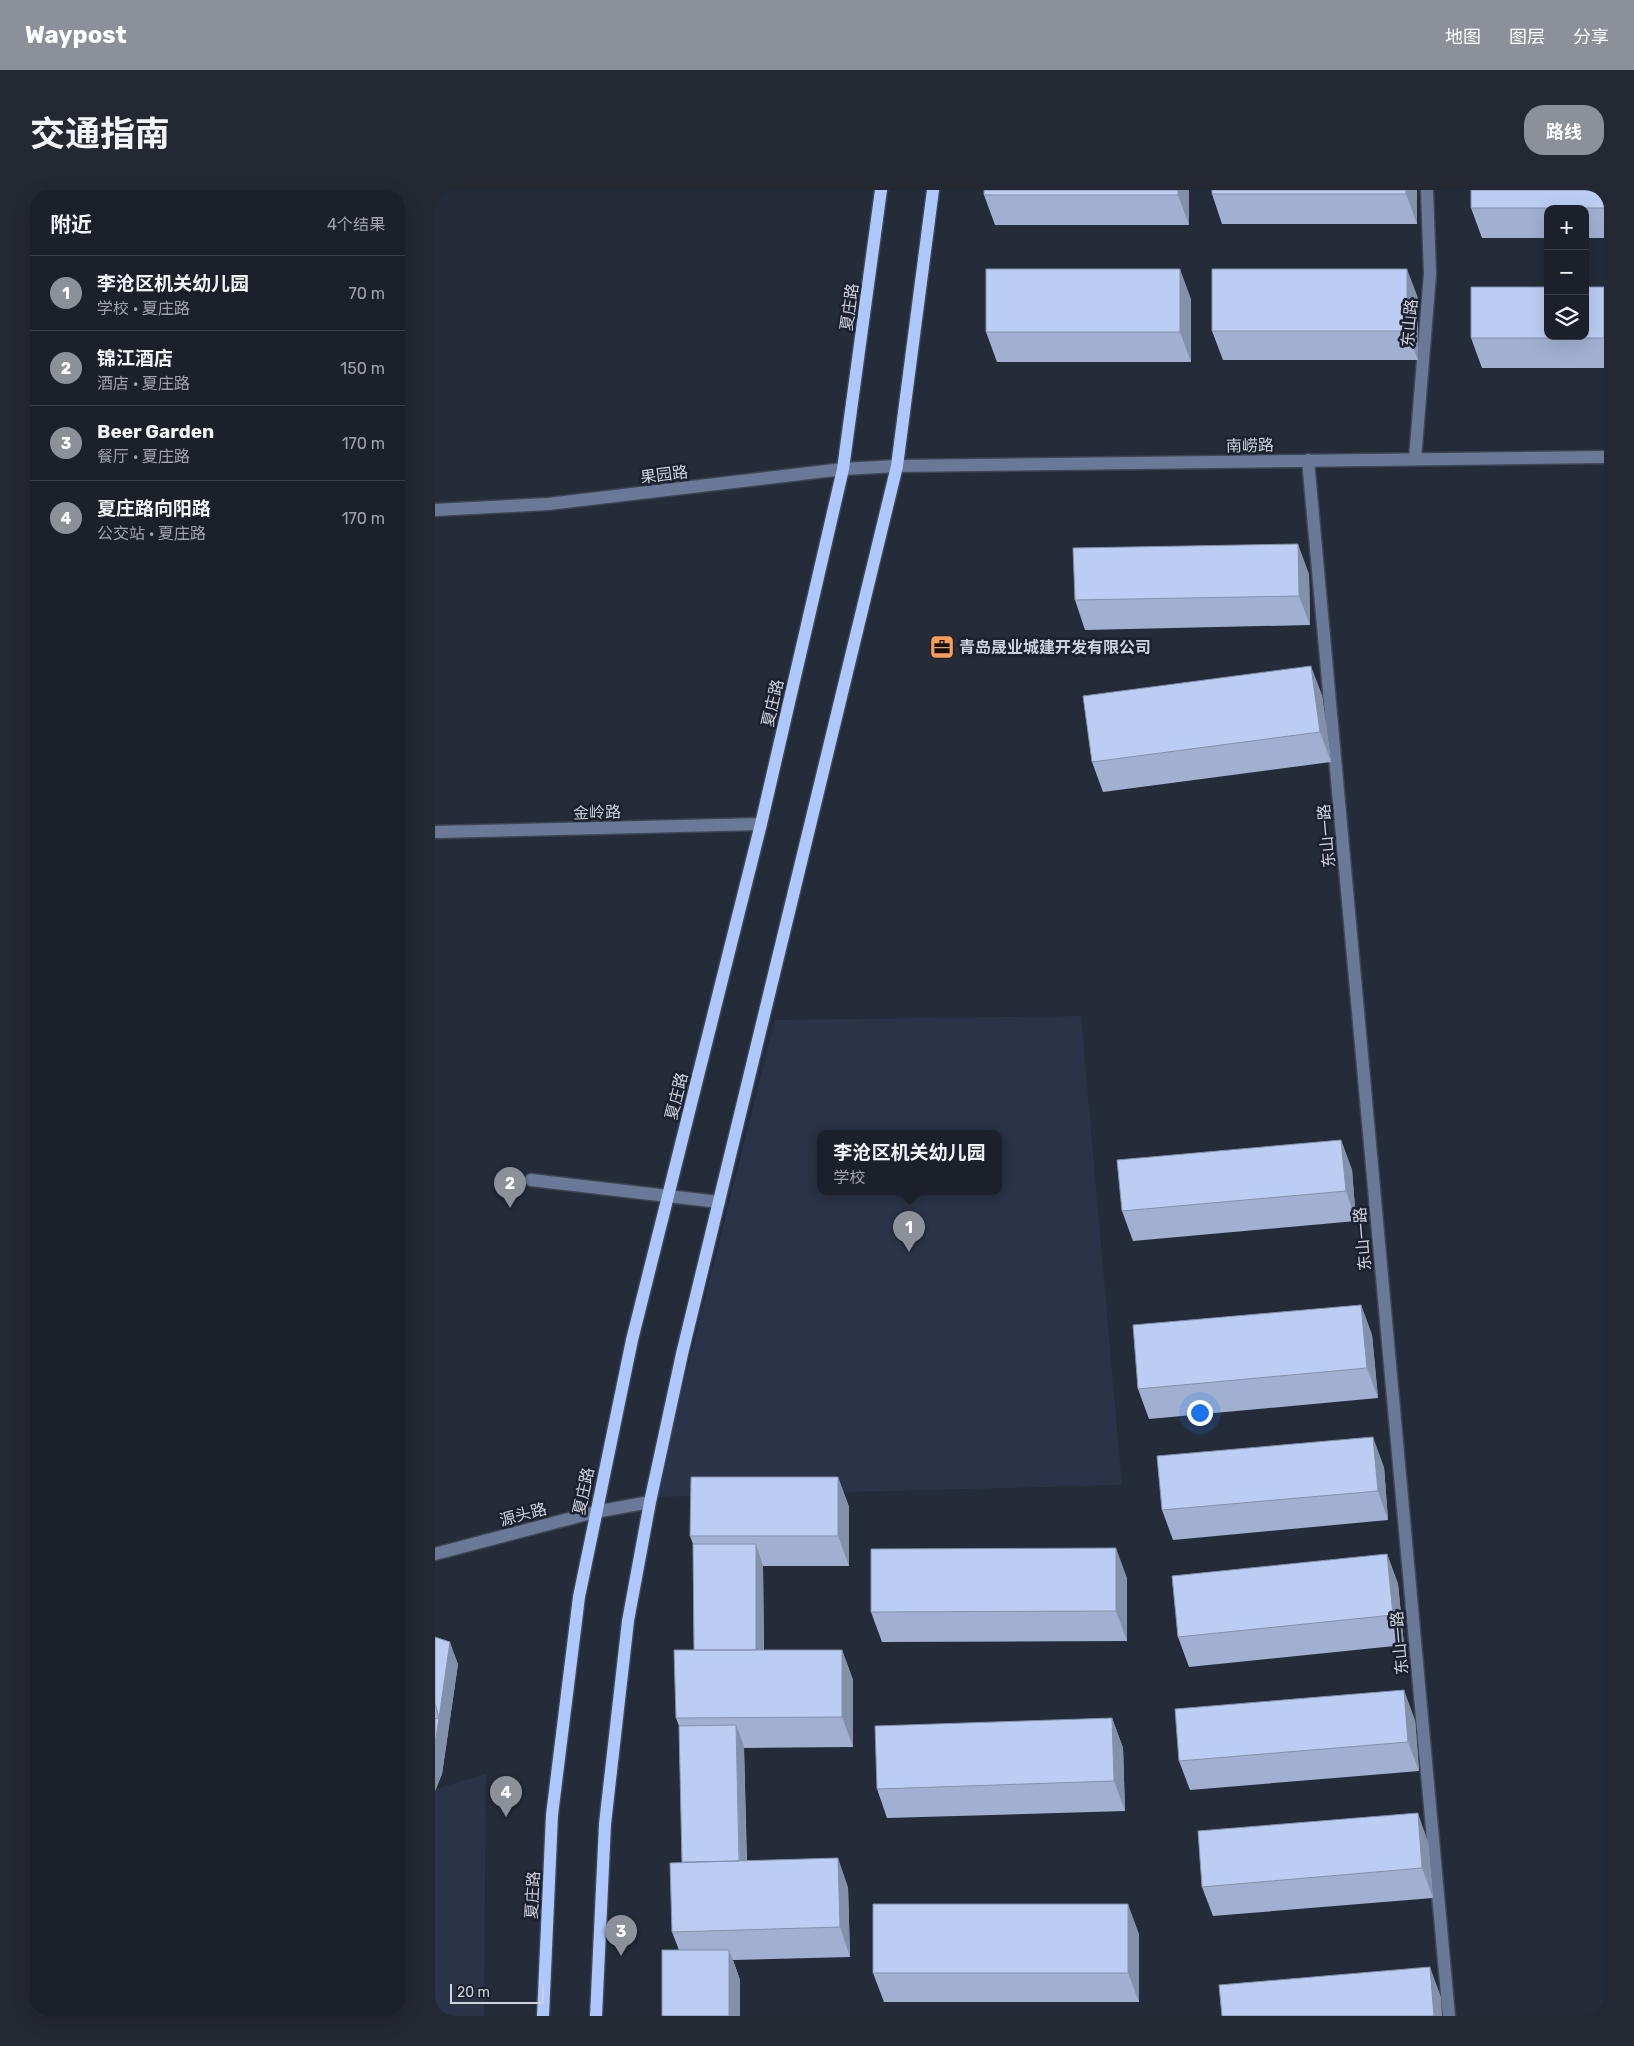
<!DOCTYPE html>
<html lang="zh">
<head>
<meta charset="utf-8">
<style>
  body { margin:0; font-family:Rubik,"Noto Sans SC",sans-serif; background:#242833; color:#f1f3f6 }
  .controls { position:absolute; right:15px; top:15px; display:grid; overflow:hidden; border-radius:10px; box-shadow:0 5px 20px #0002 }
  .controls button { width:45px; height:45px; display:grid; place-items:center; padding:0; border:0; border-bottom:1px solid #393e47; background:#1b202b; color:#f1f3f6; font:25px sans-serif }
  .scale { position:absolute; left:15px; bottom:12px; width:94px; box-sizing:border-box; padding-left:5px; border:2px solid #ced2dc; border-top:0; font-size:14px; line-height:18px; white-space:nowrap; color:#ced2dc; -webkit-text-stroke:4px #1b212f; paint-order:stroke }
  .you { position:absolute; left:764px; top:1222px; width:18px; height:18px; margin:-12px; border:4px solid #fff; border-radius:50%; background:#1a73e8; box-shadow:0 0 0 8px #1a73e833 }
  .badge { display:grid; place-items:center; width:32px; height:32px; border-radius:50%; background:#8c9099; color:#fff; font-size:16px; font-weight:700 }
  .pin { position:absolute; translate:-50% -41px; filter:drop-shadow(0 1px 2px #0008) }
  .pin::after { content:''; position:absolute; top:26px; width:18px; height:15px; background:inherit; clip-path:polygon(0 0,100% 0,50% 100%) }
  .popup { position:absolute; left:382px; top:940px; width:185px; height:65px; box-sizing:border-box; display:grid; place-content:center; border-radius:10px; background:#1b202b; filter:drop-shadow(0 1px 4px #0005); font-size:16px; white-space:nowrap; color:#a0a3a9 }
  .popup b { font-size:19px; color:#f1f3f6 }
  .popup::after { content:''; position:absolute; left:50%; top:100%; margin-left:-10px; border:10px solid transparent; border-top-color:#1b202b }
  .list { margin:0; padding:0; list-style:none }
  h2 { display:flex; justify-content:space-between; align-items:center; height:65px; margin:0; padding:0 20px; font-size:21px }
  h2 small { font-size:16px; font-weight:400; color:#a0a3a9 }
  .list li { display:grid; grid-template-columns:32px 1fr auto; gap:15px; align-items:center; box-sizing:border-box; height:75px; padding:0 20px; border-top:1px solid #393e47 }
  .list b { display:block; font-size:19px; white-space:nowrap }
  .list p { margin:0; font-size:16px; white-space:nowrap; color:#a0a3a9 }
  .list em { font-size:16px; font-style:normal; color:#a0a3a9 }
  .icon { flex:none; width:28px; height:28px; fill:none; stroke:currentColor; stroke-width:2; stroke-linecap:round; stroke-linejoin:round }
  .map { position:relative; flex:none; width:1169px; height:1826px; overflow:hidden; border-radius:20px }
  header { display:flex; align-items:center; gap:30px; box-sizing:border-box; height:70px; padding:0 25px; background:#8c9099; color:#fff }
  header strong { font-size:24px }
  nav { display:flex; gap:28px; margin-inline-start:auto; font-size:18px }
  .intro { display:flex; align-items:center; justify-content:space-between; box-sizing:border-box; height:120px; padding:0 30px }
  h1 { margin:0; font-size:35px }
  .button { padding:12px 22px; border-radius:20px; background:#8c9099; color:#fff; font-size:18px; font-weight:700 }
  main { display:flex; gap:30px; padding:0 30px }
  aside { flex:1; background:#1b202b; border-radius:20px; box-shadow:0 5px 20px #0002 }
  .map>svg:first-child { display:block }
  .built { fill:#2a3347; fill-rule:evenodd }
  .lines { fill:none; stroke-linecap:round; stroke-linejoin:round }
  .minor-casing { stroke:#3f4653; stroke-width:15 }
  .major-casing { stroke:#3f4653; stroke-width:15 }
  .minor { stroke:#6a7998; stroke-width:12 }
  .major { stroke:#aec7fc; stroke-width:12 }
  .wall { fill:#a1b0d1 }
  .shaded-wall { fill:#8390aa }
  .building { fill:#bbcdf3; stroke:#8390aa }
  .labels { text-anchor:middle; stroke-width:5; stroke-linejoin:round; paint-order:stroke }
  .street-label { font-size:16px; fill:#ced2dc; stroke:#1b212f }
  .poi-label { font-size:16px; font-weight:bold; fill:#ced2dc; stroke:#1b212f; text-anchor:start }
</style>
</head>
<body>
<header>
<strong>Waypost</strong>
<nav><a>地图</a><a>图层</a><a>分享</a></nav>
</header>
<div class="intro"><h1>交通指南</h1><a class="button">路线</a></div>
<main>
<aside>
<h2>附近<small>4个结果</small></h2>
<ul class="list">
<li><span class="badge">1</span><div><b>李沧区机关幼儿园</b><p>学校 · 夏庄路</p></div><em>70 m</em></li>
<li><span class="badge">2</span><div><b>锦江酒店</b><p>酒店 · 夏庄路</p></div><em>150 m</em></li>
<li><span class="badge">3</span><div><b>Beer Garden</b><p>餐厅 · 夏庄路</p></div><em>170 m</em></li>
<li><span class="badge">4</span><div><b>夏庄路向阳路</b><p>公交站 · 夏庄路</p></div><em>170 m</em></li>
</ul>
</aside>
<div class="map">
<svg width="1169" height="1826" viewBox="0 0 1169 1826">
  <rect width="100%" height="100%" fill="#242b39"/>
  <!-- built -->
  <path class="built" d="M646 826 687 1295 220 1307 340 830ZM385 943H563V1001H385Z
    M51 1584 49 1826H0V1599Z"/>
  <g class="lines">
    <defs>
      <path id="minor" d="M980 269 995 84 992 0
        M873 270 1014 1826
        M0 320 113 314 408 279 462 276 1169 267
        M0 642 326 634
        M96 990 284 1012
        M0 1364 160 1322 215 1312"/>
      <path id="major" d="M108 1826 117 1625 144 1407 197 1150 326 634 408 279 446 0
        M161 1826 170 1634 193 1431 215 1312 247 1164 462 276 498 0"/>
    </defs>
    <!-- minor casing -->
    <use href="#minor" class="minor-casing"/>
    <!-- major casing -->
    <use href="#major" class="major-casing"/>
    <!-- minor -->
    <use href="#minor" class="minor"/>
    <!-- major -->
    <use href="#major" class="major"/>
  </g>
  <!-- wall -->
  <path class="wall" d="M754 0V35H560L549 5Z
    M982 0V34H787L777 4Z
    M1169 0V48H1150V19H1113V48H1047L1036 18Z
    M1169 97V178H1047L1036 148Z
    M983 108V170H788L777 141Z
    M756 109V172H562L551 142Z
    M874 384 875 435 650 440 640 410Z
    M887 505 896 572 668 602 657 572Z
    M906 950 917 980 921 1031 698 1051 687 1021Z
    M926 1115 937 1145 943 1208 714 1229 703 1199Z
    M949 1277 953 1330 738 1350 727 1320Z
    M403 1287 414 1317V1376H328L329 1460H407L418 1490V1557L309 1558 312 1670 413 1697 415 1767 298 1770 305 1790 244 1760 237 1742 247 1672 244 1536 241 1528 259 1460 258 1354 255 1346Z
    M952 1364 963 1394 969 1455 754 1477 743 1447Z
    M692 1388V1451L447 1452 436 1422Z
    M0 1447 23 1474 7 1584 0 1601Z
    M677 1528 688 1558 690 1621 452 1628 442 1599Z
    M980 1530 984 1581 755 1600 744 1571Z
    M993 1652 998 1708 778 1726 767 1697Z
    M704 1744V1812H449L438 1783Z"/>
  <!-- shaded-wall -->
  <path class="shaded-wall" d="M743 0H754V35L743 5Z
    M971 0H982V34L971 4Z
    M745 79 756 109V172L745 142Z
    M972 79 983 108V170L972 141Z
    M863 354 874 384 875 435 864 406Z
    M876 476 887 505 896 572 885 542Z
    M906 950 917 980 921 1031 911 1001Z
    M926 1115 937 1145 943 1208 932 1178Z
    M938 1247 949 1277 953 1330 943 1301Z
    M403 1287 414 1317V1376L403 1346Z
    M321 1354 328 1376 329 1489 321 1467Z
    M681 1358 692 1388V1451L681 1421Z
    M952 1364 963 1394 969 1455 958 1425Z
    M15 1452 23 1474 7 1584 0 1601V1554L4 1528 0 1516Z
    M407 1460 418 1490V1557L407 1527Z
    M969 1500 980 1530 984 1581 973 1552Z
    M677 1528 688 1558 690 1621 679 1591Z
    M301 1535 309 1556 312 1702 305 1680Z
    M983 1623 993 1652 998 1708 987 1678Z
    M403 1668 413 1697 415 1767 405 1737Z
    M693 1714 704 1744V1812L693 1783Z
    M294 1760 305 1790V1826H294Z
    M995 1777 1006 1807 1007 1826H999Z"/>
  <!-- building -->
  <path class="building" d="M549 0H743V5H549Z
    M777 0H971V4H777Z
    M1036 0H1169V18H1036Z
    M551 79H745V142H551Z
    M777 79H972V141H777Z
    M1036 97H1113V146H1150V97H1169V148H1036Z
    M863 354 864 406 640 410 638 358Z
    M876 476 885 542 657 572 648 506Z
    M906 950 911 1001 687 1021 682 970Z
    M926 1115 932 1178 703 1199 698 1135Z
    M938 1247 943 1301 727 1320 722 1266Z
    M256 1287H403V1346H255Z
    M258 1354H321V1460H259Z
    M681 1358V1421L436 1422V1359Z
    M952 1364 958 1425 743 1447 737 1386Z
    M0 1447 15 1452 4 1528 0 1513Z
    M239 1460H407V1527L241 1528Z
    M969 1500 973 1552 744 1571 740 1519Z
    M4 1528 0 1554V1529Z
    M677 1528 679 1591 442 1599 440 1536Z
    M301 1535 304 1671 247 1672 244 1536Z
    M983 1623 987 1678 767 1697 763 1641Z
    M403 1668 405 1737 237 1742 235 1673Z
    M438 1714H693V1783H438Z
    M227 1760H294V1826H227Z
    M995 1777 999 1826H787L784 1795Z"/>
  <!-- icons -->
  <defs>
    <symbol id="office-square" viewBox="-11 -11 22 22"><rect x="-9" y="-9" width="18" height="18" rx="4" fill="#fd9d55" stroke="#1b212f"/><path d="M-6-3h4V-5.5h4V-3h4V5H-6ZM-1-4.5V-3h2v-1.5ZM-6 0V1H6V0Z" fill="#111"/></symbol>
  </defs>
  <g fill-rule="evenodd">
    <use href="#office-square" x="493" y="443" width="28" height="28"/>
  </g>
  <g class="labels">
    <!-- street labels -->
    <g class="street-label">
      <text transform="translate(414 117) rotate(-82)" y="6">夏庄路</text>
      <text transform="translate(974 133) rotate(-85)" y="6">东山路</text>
      <text transform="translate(815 255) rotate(-1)" y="6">南崂路</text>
      <text transform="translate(229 284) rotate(-7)" y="6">果园路</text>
      <text transform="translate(337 513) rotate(-77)" y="6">夏庄路</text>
      <text transform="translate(162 622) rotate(-2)" y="6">金岭路</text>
      <text transform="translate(891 646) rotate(-95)" y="6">东山一路</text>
      <text transform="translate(241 906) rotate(-76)" y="6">夏庄路</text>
      <text transform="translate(927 1049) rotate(-95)" y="6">东山一路</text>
      <text transform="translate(148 1301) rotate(-78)" y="6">夏庄路</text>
      <text transform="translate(88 1324) rotate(-15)" y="6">源头路</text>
      <text transform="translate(964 1453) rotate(-95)" y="6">东山一路</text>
      <text transform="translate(97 1705) rotate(-87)" y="6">夏庄路</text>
    </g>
    <!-- poi labels -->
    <g class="poi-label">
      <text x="524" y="463">青岛晟业城建开发有限公司</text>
    </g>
  </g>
</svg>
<div class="controls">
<button>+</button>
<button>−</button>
<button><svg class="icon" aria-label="layers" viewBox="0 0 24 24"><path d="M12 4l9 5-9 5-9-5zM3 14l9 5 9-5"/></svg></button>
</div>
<div class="scale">20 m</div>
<div class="you"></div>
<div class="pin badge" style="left:474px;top:1062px">1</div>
<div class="popup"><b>李沧区机关幼儿园</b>学校</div>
<div class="pin badge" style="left:75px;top:1018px">2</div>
<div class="pin badge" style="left:186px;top:1766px">3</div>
<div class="pin badge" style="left:71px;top:1627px">4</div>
</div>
</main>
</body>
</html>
